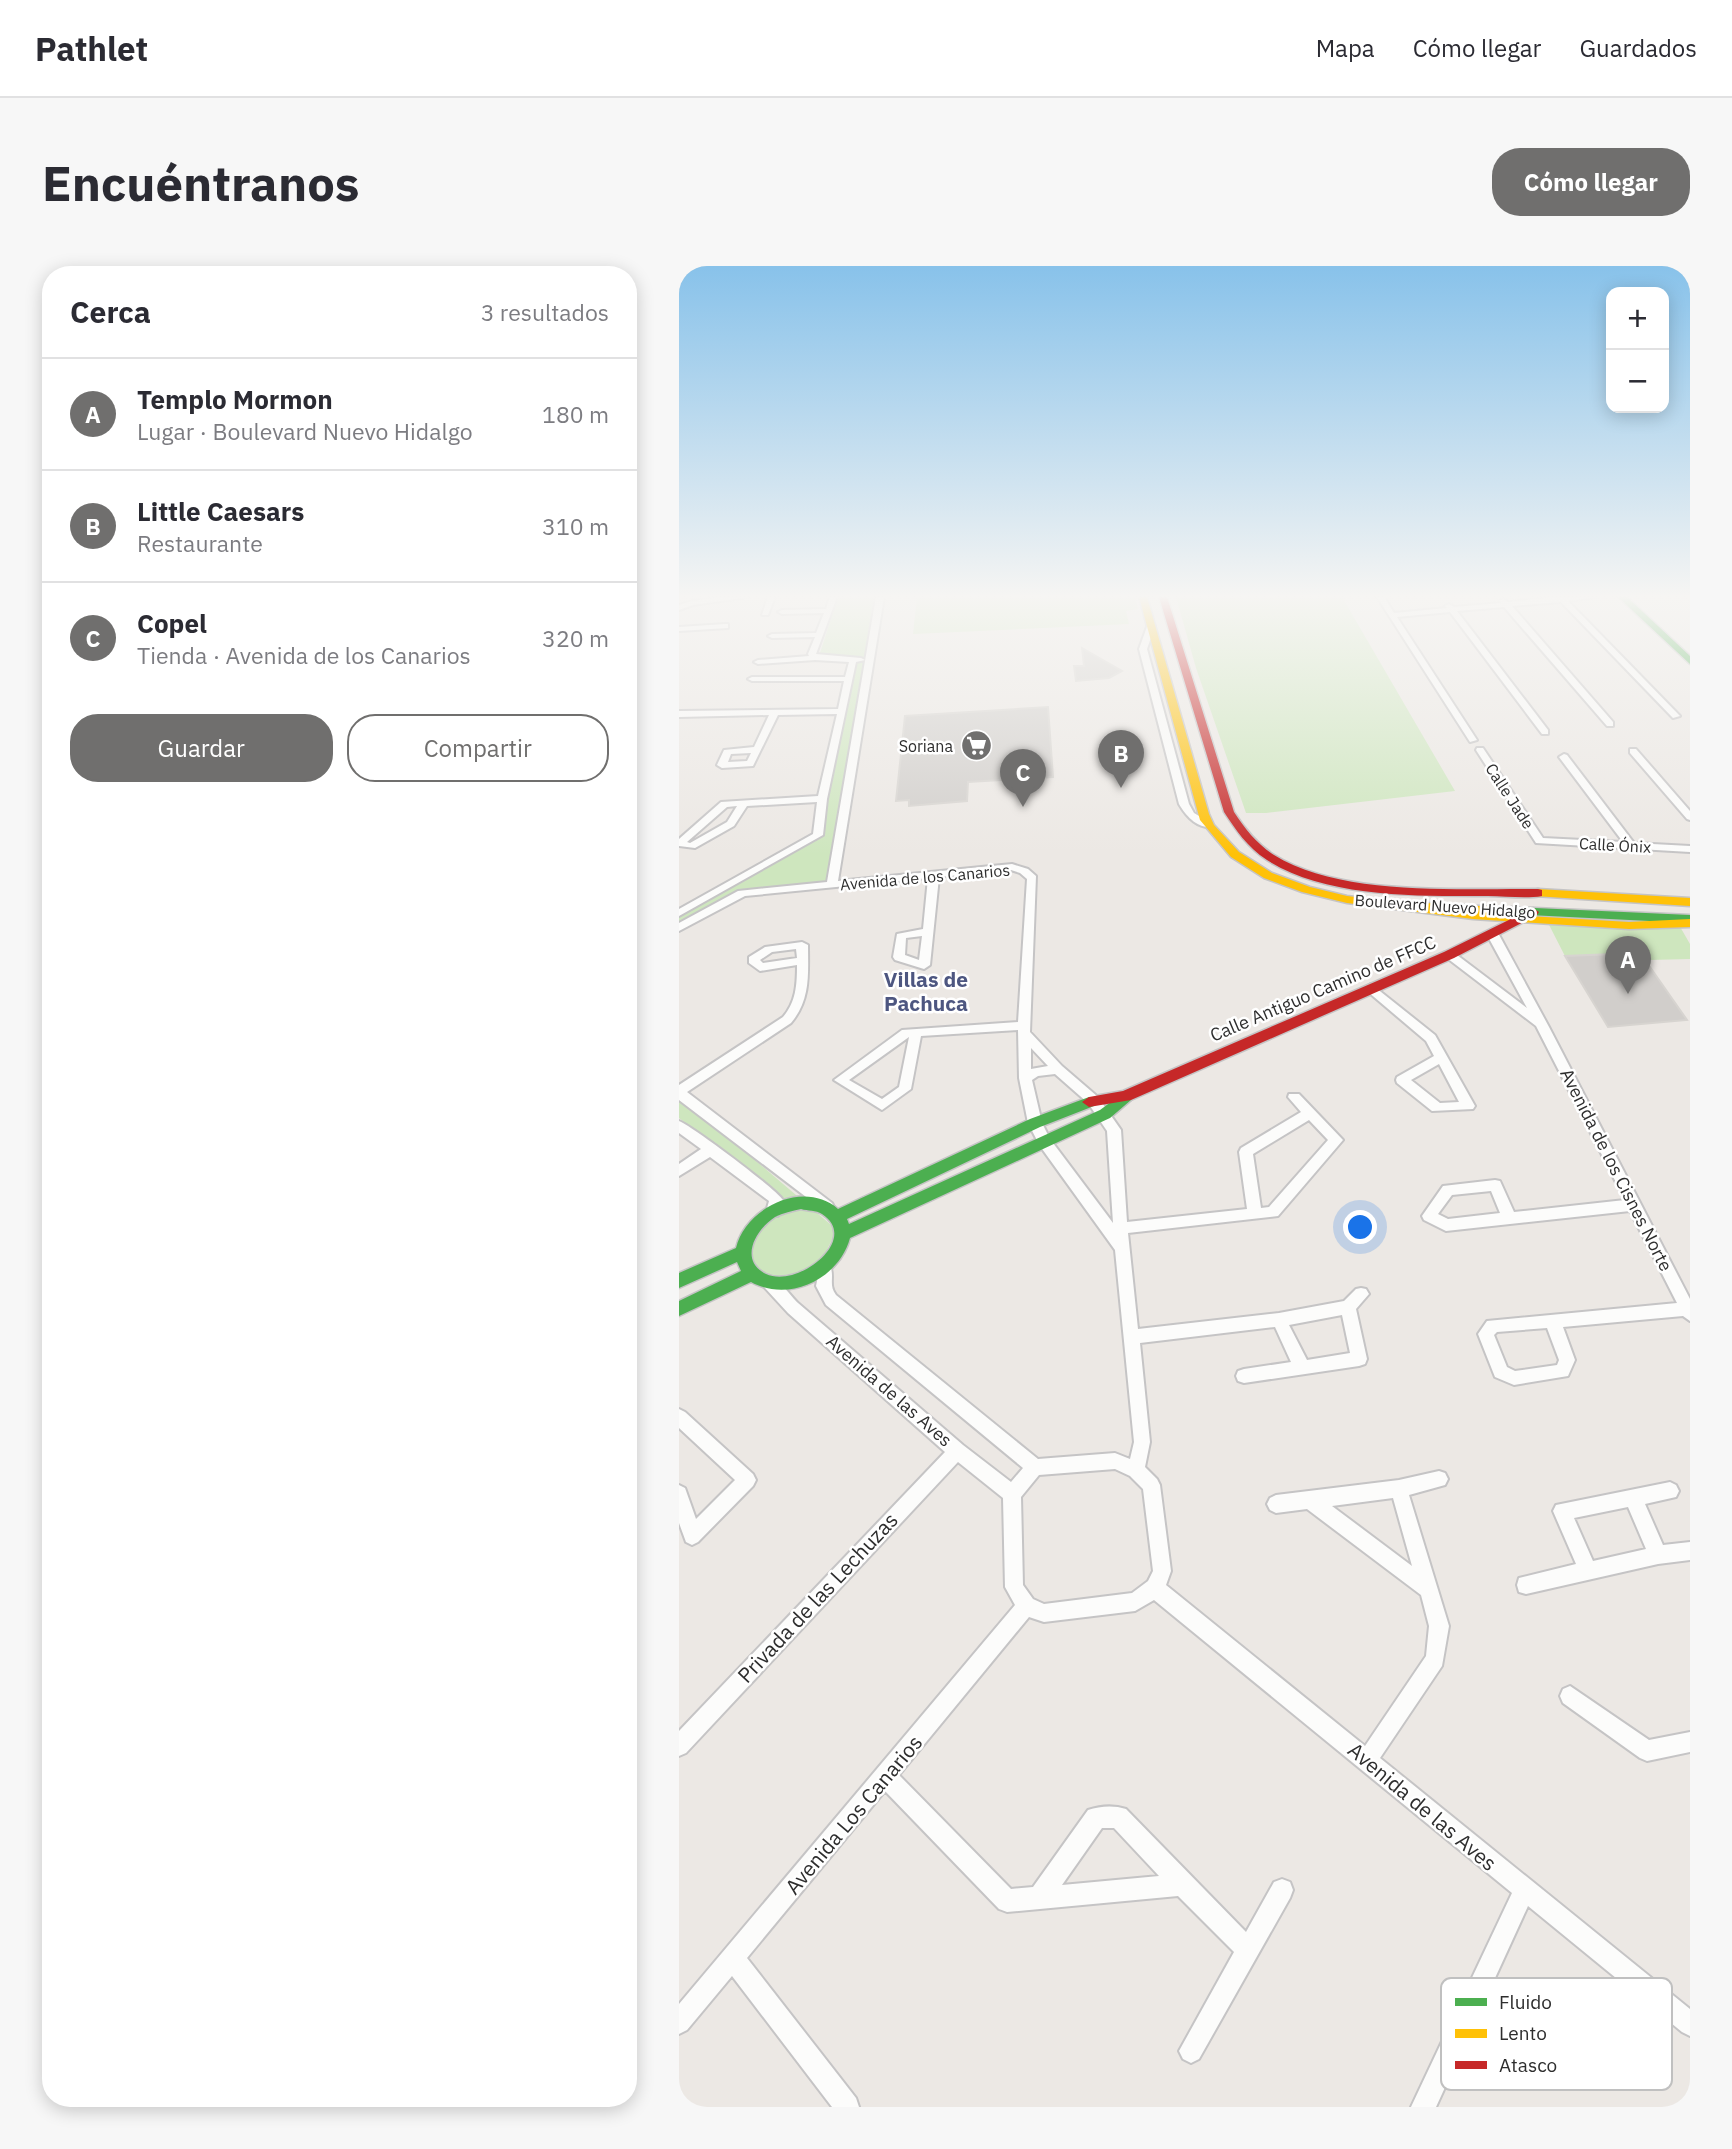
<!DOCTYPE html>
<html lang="es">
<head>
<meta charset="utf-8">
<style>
  body { margin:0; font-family:"IBM Plex Sans",sans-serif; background:#f7f7f7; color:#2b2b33 }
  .controls { position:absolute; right:21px; top:21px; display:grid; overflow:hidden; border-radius:14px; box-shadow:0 4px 18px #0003 }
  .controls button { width:63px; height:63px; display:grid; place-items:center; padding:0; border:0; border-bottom:2px solid #e1e1e2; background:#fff; color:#2b2b33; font:35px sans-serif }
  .you { position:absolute; left:682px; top:962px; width:24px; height:24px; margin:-18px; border:5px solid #fff; border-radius:50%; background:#1a73e8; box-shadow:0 0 0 10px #1a73e833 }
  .badge { display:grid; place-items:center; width:46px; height:46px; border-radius:50%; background:#706f6e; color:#fff; font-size:23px; font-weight:700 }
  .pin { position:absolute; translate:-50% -58px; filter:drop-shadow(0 2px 4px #0008) }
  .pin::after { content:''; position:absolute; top:37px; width:24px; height:21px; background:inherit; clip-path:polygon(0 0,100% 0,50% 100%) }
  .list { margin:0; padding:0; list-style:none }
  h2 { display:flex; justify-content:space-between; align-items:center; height:91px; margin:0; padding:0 28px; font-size:30px }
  h2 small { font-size:23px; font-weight:400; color:#7c7c81 }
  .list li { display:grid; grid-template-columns:46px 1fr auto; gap:21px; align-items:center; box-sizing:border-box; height:112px; padding:0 28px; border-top:2px solid #e1e1e2 }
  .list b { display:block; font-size:26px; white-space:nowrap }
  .list p { margin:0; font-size:23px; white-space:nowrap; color:#7c7c81 }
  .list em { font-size:23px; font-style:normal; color:#7c7c81 }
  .actions { display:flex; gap:14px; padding:21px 28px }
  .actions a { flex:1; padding:16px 0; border:2px solid #706f6e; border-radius:28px; text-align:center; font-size:24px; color:#706f6e }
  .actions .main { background:#706f6e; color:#fff }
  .map { position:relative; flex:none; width:1011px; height:1841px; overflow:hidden; border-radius:28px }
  header { display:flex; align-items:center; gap:42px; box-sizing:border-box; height:98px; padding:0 35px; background:#fff; border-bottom:2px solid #e1e1e2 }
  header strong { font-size:33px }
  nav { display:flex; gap:38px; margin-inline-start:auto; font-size:24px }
  .intro { display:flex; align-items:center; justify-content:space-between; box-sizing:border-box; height:168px; padding:0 42px }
  h1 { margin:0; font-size:49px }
  .button { padding:18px 32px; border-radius:28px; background:#706f6e; color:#fff; font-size:24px; font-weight:700 }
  main { display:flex; gap:42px; padding:0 42px }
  aside { flex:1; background:#fff; border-radius:28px; box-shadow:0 4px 18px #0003 }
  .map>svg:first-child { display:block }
  .green { fill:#cee6be }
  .building { fill:#d1cecb; stroke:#d7d4d0; stroke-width:2 }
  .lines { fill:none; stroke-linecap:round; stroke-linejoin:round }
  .street-casing { stroke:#c5c4c5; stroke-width:4 }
  .fast-casing { stroke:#c5c4c5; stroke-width:3 }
  .slow-casing { stroke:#c5c4c5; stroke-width:3 }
  .jam-casing { stroke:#c5c4c5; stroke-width:3 }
  .street { fill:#fcfcfb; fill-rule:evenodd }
  .fast { fill:#4caf50; fill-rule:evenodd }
  .slow { fill:#ffc107; fill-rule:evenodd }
  .jam { fill:#c62828; fill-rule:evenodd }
  .labels { text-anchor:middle; stroke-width:5; stroke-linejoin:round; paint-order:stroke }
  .far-poi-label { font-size:16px; fill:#2e2e2e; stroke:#fff; text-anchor:end }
  .far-street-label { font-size:16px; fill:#2e2e2e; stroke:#fff }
  .street-label { font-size:18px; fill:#2e2e2e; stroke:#fff }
  .quarter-label { font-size:21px; font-weight:bold; fill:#4d5680; stroke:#fff }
  .near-street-label { font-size:21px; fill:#2e2e2e; stroke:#fff }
  .key { fill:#fff; stroke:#c0c0c0; stroke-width:2 }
  .key-label { font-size:19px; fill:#2e2e2e }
</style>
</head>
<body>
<header>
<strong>Pathlet</strong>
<nav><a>Mapa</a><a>Cómo llegar</a><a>Guardados</a></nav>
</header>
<div class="intro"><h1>Encuéntranos</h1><a class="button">Cómo llegar</a></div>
<main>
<aside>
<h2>Cerca<small>3 resultados</small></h2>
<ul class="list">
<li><span class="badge">A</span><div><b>Templo Mormon</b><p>Lugar · Boulevard Nuevo Hidalgo</p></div><em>180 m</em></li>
<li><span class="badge">B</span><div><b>Little Caesars</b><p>Restaurante</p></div><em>310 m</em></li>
<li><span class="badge">C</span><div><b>Copel</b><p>Tienda · Avenida de los Canarios</p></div><em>320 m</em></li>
</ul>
<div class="actions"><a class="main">Guardar</a><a>Compartir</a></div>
</aside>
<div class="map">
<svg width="1011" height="1841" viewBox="0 0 1011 1841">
  <rect width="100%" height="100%" fill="#ece8e4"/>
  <!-- green -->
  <path class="green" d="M159 331H195L149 616 64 625 0 660V651L140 571 175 393 140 390Z
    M238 331H456L459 343 447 345 450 358 234 368Z
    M497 331H663L776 525 587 547H567L517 402Z
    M866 651 996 652 1011 678V693L889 696Z
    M0 829 158 964 141 997 113 1012H89L69 997 81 956 112 940 0 852Z"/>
  <!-- building -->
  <path class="building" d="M403 382 443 405 430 412 397 415 395 400H405Z
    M369 441 374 511 289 516 288 535 230 540V534L217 535 226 450Z
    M961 687 971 701 1008 754 929 761 886 690Z"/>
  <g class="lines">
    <defs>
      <path id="street" d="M44 331H69L14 339 0 344V339L13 335Z
        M89 331H96L89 349H83Z
        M151 331H158L137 388 182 392 186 394 177 396 148 533 144 569 0 650V643L134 568 138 536 68 540 55 560 16 582 0 580V573L42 536 139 530 158 448 99 449 74 500 43 502 38 499 45 484 75 481 90 449 0 451V445L159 443 165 415H73L69 413 73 411H166L170 396 136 394 79 398 75 396 79 394 130 390 129 388 136 371 93 372 89 370 93 368 137 367 145 347 103 348 99 346 103 344 147 343ZM72 487 68 495 49 496 52 488ZM58 540 48 556 11 577 8 576 48 541Z
        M197 331H205L159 615 333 598 349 603 357 610 351 766 383 800 419 831 442 864 448 956 568 943 560 886 562 882 622 846 609 831 610 828H620L664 874 599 950 449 967 459 1063 600 1047 665 1035 677 1023 682 1022 687 1023 690 1028 677 1043 688 1093 686 1098 680 1100 565 1117 559 1115 557 1110 559 1105 565 1103 612 1096 596 1061 461 1077 471 1176 466 1201 478 1213 481 1219 492 1305 487 1319 686 1480 747 1390 750 1360 742 1329 628 1243 597 1247 591 1244 588 1238 591 1232 597 1229 720 1214 760 1205 766 1207 769 1213 766 1219 730 1229 770 1360 763 1400 701 1492 1011 1743V1770L1003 1766 849 1640 757 1841H732L833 1627 475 1334 456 1345 365 1356 350 1351 220 1509 332 1623 354 1621 409 1544C421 1540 435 1539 447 1543L567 1666 595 1616 603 1613 611 1616 614 1624 611 1632 520 1793 512 1797 504 1793 500 1785 555 1686 499 1630 328 1646 320 1643 206 1525 68 1692 177 1832 180 1841H153L53 1710 8 1764 0 1768V1738L336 1339 326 1321 324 1232 279 1196 7 1487 0 1490V1465L266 1186 109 1047 86 1022 83 1018 86 1014C99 1010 110 1028 119 1037L284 1179 332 1216 344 1202 147 1039 137 1020 141 1000 146 998 151 1000C156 1010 149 1019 157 1029L359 1193 436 1187 451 1193 455 1176 436 984 361 880 349 857 340 812 339 764 242 770 232 823 203 844 155 814 223 764 339 756 348 613 341 607 332 604 260 611 251 699 245 703 216 694 214 691 218 668 244 663 249 612 66 630 0 665V657L59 625 148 616ZM243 670 240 694 226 689 227 672ZM230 771 220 821 203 833 170 814ZM352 782 369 800 352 803ZM376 808 409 837 428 865 434 957 371 873 363 857 353 814 359 810ZM630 854 649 874 590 941 582 942 574 888ZM663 1049 671 1087 628 1094 610 1059ZM436 1203 451 1210 464 1223 474 1305 469 1315 453 1327 365 1338 354 1333 344 1319 342 1231 360 1209ZM714 1232 733 1300 653 1240ZM423 1562H435L480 1610 383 1619Z
        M698 331H705L715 347 768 342 766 340 770 338 775 341 822 337 820 335 824 333 829 336 878 331H916L889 335 1001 450 994 452 882 336 833 340 934 456V460H928L825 341 778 345 869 464V468H863L771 346 718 351 798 474 791 476Z
        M46 358H49V362L0 365V361Z
        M469 358 476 360 468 383 510 538 515 547 532 557V561C518 562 507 550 500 538L460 383Z
        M798 482H804L864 572 944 576 880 491 885 488 888 489 955 577 1011 580V586L857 577 797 484Z
        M951 483H957L1011 545V554L1008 553 951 487Z
        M813 664 819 667 870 761 1011 1033V1055L1004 1050 884 1061 896 1094 889 1110 835 1119 816 1111 814 1106 799 1068 808 1055 998 1037 951 945 767 965 745 954 743 950 764 920 816 914 821 915 835 946 946 934 857 760 764 689 766 686H774L848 742 807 667ZM812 925 821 947 769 953 759 948 773 929ZM868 1062 880 1094 878 1099 836 1105 828 1101 815 1069 818 1066Z
        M123 676 129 679C129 708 132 733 112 757L8 826 153 937 155 941 153 945 148 947 0 834V819L104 751C117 736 118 719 118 699L81 705 70 697V691L86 681ZM117 683 118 692 84 697 81 694 93 686Z
        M692 718 756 769 796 840 794 843 753 845 718 817 717 814 718 811 755 790 747 775 688 725 686 722ZM760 798 780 836 761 837 732 814Z
        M0 855C13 860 97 923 104 934L99 950H89L87 946 90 935 31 891 0 910V898L22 883 0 867Z
        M0 1143 6 1146 74 1208 77 1214 74 1220 19 1276 13 1279 7 1276 0 1257V1219L6 1222 17 1253 56 1214 0 1162Z
        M991 1216 997 1219 1000 1225 997 1231 966 1238 984 1279 1011 1276V1294L979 1298 847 1328 840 1326 838 1319 840 1312 897 1298 874 1245 877 1239ZM949 1241 967 1283 914 1295 895 1252Z
        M891 1420 970 1474 1011 1466V1486L968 1495 961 1492 884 1437 881 1430 884 1423Z"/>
      <path id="fast" d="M939 331H948L1011 390V398Z
        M832 641 1011 649V657L828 648 826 645Z
        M447 825 452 826 454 830 452 834 431 852 171 972C160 1013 110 1037 72 1016L0 1050V1035L62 1005 58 996 0 1022V1007L57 982C66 942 125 913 159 943L351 853 410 831 417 836 415 840 361 861 168 953 170 958 421 844ZM122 943C129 945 137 944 143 948 182 973 119 1023 87 1008 59 994 77 963 96 951 104 947 113 945 122 943Z"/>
      <path id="slow" d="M460 331H468L530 548 535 559 560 586 593 607 631 621 668 630 711 635 836 642 838 645 832 649 814 648 950 656 1011 653V661L950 663 794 653 668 637 623 626 585 612 552 591 521 554Z
        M859 623 1011 632V640L855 630V624Z"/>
      <path id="jam" d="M480 331H488L555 546C566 563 578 578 595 589 662 631 782 622 859 623L863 624V630C846 633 827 630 809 630 741 630 647 632 588 594 568 581 557 564 545 546Z
        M854 642 860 646 858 649 775 692 452 834 410 841 403 836 410 831 444 825 765 686Z"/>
    </defs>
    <!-- street casing -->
    <use href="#street" class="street-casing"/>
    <!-- fast casing -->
    <use href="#fast" class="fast-casing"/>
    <!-- slow casing -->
    <use href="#slow" class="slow-casing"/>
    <!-- jam casing -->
    <use href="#jam" class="jam-casing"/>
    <!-- street -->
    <use href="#street" class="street"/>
    <!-- fast -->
    <use href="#fast" class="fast"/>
    <!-- slow -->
    <use href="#slow" class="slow"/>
    <!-- jam -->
    <use href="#jam" class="jam"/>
  </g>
  <!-- sky -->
  <linearGradient id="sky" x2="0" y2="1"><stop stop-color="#88c2ea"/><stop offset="0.56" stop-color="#f6f5f3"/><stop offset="1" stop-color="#f6f5f3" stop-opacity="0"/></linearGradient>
  <rect width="1011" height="589" fill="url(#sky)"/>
  <!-- icons -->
  <defs>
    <symbol id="supermarket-disc" viewBox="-11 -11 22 22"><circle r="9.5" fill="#706f6e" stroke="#fff"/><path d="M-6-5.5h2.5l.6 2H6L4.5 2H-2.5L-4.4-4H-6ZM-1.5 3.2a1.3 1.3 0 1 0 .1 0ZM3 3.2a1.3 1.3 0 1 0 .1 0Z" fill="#fff"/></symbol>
  </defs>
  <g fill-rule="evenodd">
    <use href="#supermarket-disc" x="280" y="462" width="35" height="35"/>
  </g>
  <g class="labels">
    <!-- far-poi labels -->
    <g class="far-poi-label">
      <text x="274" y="486">Soriana</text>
    </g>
    <!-- far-street labels -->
    <g class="far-street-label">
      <text transform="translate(831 530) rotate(57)" y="6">Calle Jade</text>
      <text transform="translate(936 579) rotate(3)" y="6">Calle Ónix</text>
      <text transform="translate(246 611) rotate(-5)" y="6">Avenida de los Canarios</text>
      <text transform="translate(766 640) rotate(4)" y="6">Boulevard Nuevo Hidalgo</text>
    </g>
    <!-- street labels -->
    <g class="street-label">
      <text transform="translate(644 723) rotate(-23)" y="6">Calle Antiguo Camino de FFCC</text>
      <text transform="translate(937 904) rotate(63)" y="6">Avenida de los Cisnes Norte</text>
      <text transform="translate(210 1125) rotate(41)" y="6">Avenida de las Aves</text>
    </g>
    <!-- quarter labels -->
    <g class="quarter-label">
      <text x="247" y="721">Villas de<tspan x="247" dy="24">Pachuca</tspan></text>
    </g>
    <!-- near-street labels -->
    <g class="near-street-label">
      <text transform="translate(139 1332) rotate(-47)" y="7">Privada de las Lechuzas</text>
      <text transform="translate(743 1541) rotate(40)" y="7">Avenida de las Aves</text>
      <text transform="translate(175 1549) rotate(-50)" y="7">Avenida Los Canarios</text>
    </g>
  </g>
  <!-- legend -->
  <rect x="762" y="1712" width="231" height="112" rx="10" class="key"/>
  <rect x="776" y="1732" width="32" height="8" fill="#4caf50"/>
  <rect x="776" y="1763" width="32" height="9" fill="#ffc107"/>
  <rect x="776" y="1795" width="32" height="8" fill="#c62828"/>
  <g class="key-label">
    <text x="820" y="1743">Fluido</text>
    <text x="820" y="1774">Lento</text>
    <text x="820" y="1806">Atasco</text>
  </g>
</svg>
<div class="controls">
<button>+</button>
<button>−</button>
</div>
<div class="you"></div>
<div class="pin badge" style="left:949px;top:728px">A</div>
<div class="pin badge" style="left:442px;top:522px">B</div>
<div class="pin badge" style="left:344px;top:541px">C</div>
</div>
</main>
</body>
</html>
